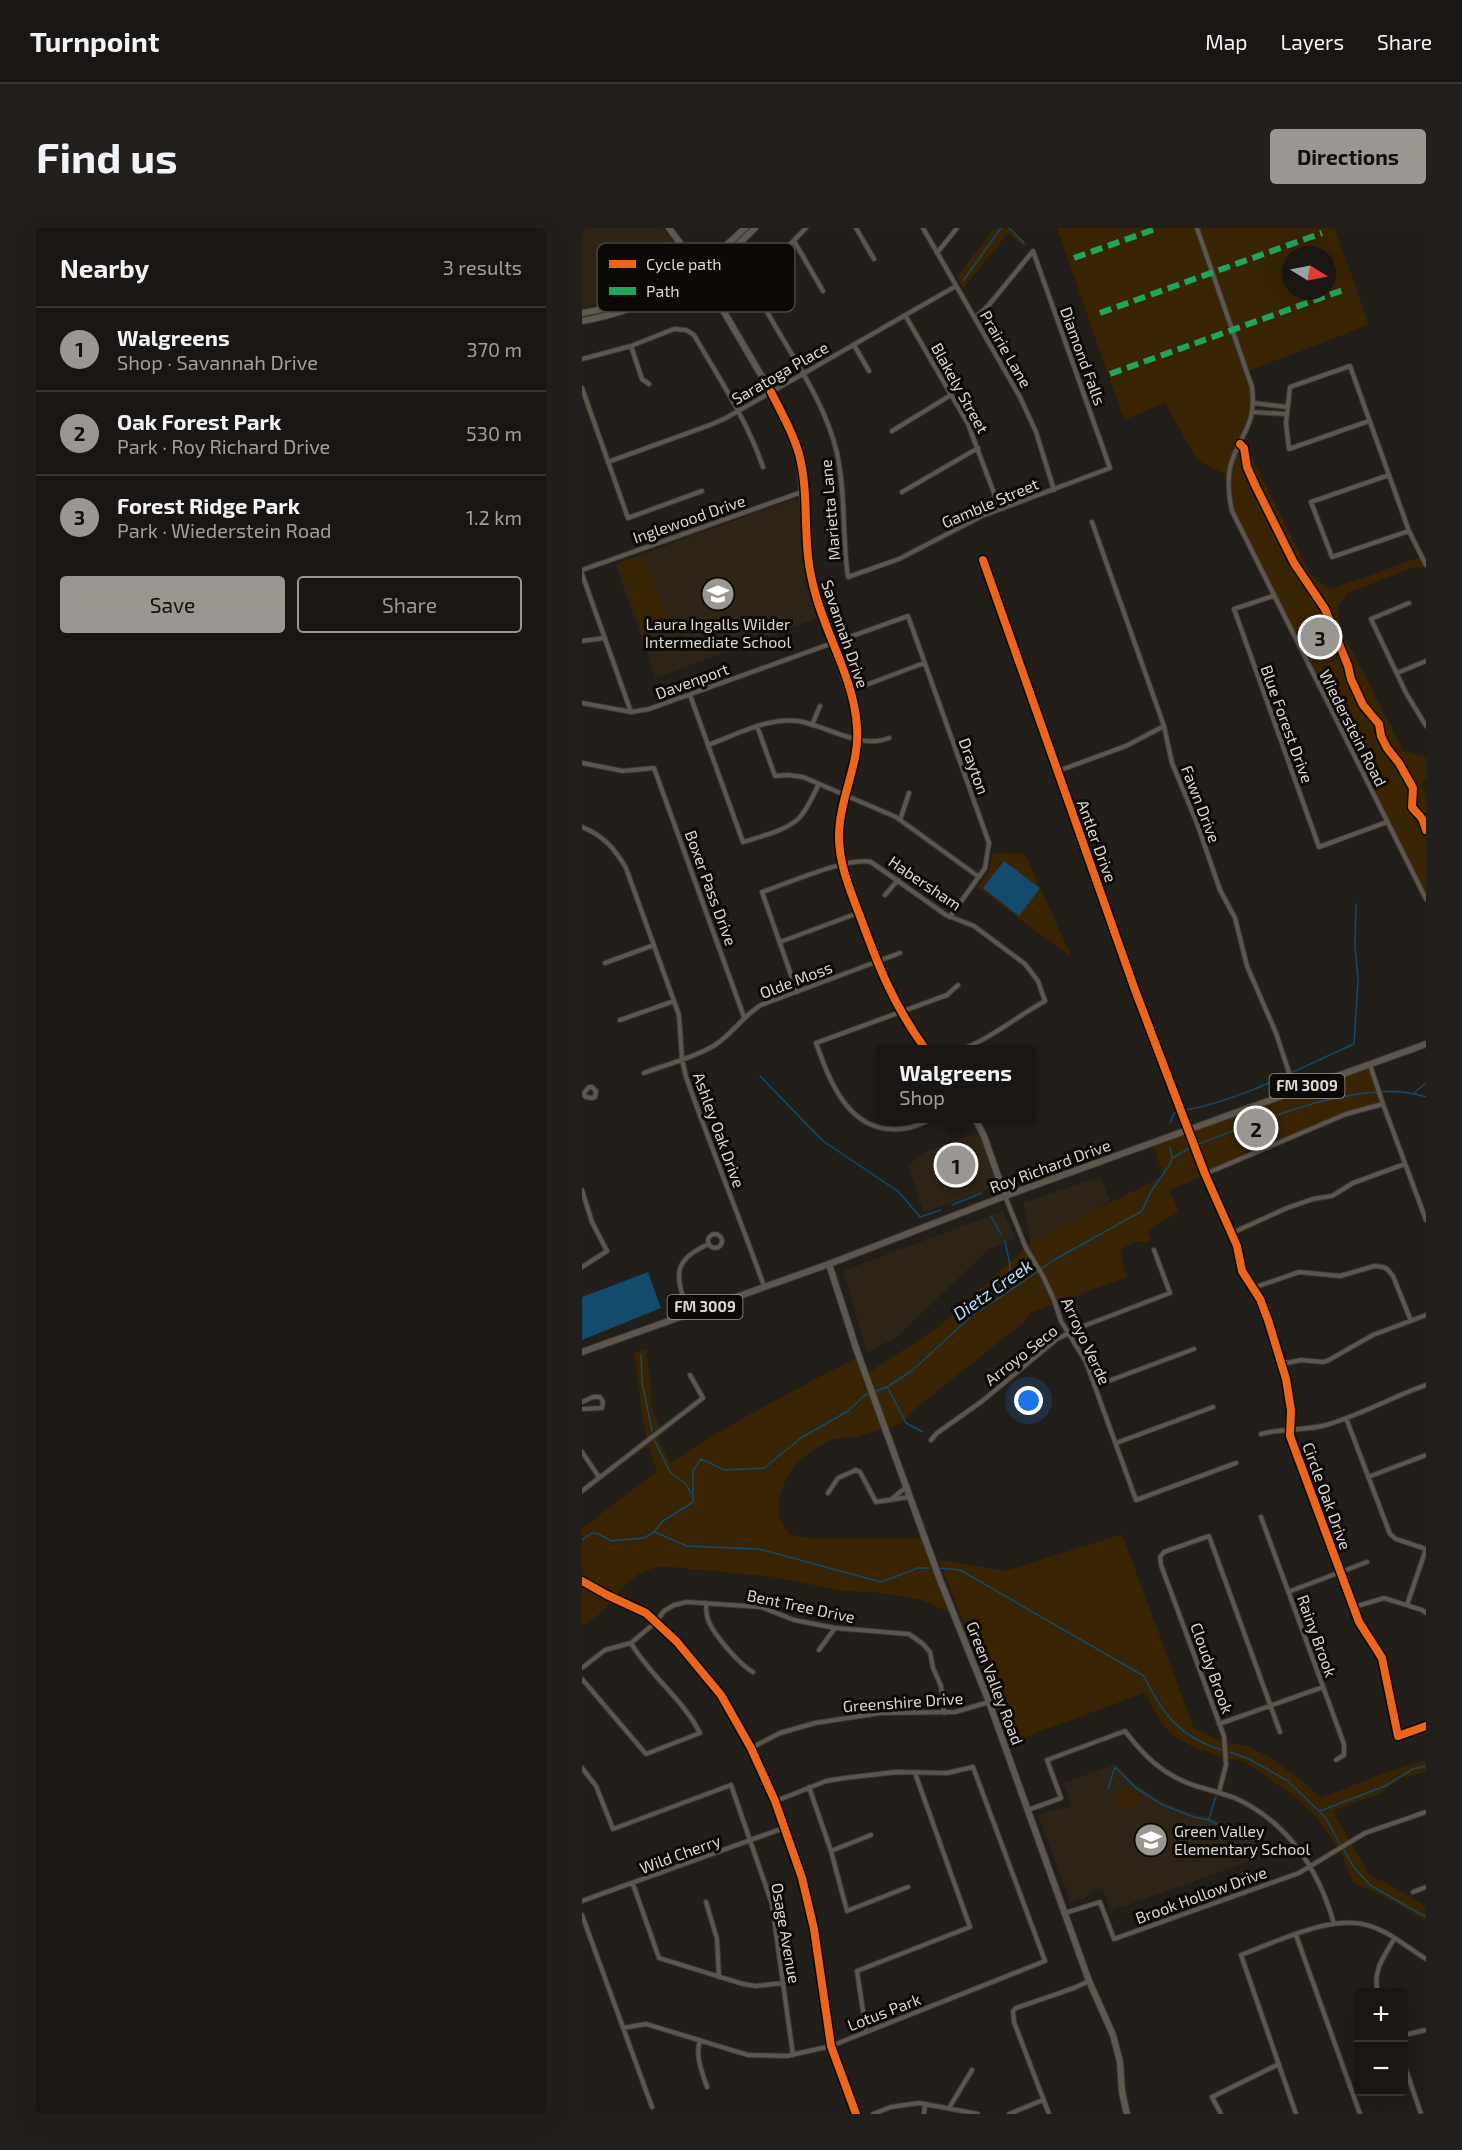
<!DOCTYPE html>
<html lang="en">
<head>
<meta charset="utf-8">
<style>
  body { margin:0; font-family:"Exo 2",sans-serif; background:#231f1d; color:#f1f3f6 }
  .controls { position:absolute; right:18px; bottom:18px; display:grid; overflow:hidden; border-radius:6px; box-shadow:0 6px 24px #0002 }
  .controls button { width:54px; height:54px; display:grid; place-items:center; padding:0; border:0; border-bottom:2px solid #383534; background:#1a1614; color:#f1f3f6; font:30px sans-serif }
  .compass { position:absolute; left:700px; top:18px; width:54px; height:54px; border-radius:50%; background:#1a1614; box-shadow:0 6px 24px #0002; rotate:100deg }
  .you { position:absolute; left:447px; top:1173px; width:21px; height:21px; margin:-15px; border:4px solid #fff; border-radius:50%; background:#1a73e8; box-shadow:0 0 0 9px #1a73e833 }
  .badge { display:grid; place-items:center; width:39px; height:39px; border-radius:50%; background:#9a9690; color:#111; font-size:20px; font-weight:700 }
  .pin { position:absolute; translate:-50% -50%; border:3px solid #fff; box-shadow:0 2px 6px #0006 }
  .popup { position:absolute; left:294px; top:817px; width:159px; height:78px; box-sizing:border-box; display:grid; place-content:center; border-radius:6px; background:#1a1614; filter:drop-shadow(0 2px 4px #0005); font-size:20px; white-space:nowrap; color:#9f9fa0 }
  .popup b { font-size:22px; color:#f1f3f6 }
  .popup::after { content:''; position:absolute; left:50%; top:100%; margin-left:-12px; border:12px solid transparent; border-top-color:#1a1614 }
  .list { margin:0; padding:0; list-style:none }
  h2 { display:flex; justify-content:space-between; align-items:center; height:78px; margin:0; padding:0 24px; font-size:26px }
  h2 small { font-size:20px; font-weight:400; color:#9f9fa0 }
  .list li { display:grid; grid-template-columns:39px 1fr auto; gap:18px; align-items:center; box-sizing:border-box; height:84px; padding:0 24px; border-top:2px solid #383534 }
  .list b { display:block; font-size:22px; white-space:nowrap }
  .list p { margin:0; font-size:20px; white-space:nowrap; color:#9f9fa0 }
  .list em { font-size:20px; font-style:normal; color:#9f9fa0 }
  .actions { display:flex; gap:12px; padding:18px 24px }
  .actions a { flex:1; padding:14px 0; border:2px solid #9a9690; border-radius:6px; text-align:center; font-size:21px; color:#9a9690 }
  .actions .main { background:#9a9690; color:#111 }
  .map { position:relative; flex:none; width:844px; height:1886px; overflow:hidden; border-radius:6px }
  header { display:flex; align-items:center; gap:36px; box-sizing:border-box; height:84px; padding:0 30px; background:#1a1614; border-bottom:2px solid #383534 }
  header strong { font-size:28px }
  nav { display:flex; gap:33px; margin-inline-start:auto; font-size:21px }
  .intro { display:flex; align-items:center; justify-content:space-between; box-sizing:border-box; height:144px; padding:0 36px }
  h1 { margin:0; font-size:42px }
  .button { padding:15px 27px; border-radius:6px; background:#9a9690; color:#111; font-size:21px; font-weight:700 }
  main { display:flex; gap:36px; padding:0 36px }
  aside { flex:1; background:#1a1614; border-radius:6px; box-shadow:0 6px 24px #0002 }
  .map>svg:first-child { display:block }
  .built { fill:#2e2518 }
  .green { fill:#392404; fill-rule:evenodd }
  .water { fill:#134b6c }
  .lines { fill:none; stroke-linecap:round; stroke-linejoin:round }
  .stream { stroke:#134b6c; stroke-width:1.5 }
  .street-casing { stroke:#3b3834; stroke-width:6 }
  .secondary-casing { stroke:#3b3834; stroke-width:8 }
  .primary-casing { stroke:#3b3834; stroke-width:8 }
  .street { stroke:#5d564d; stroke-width:4 }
  .secondary { stroke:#5f584e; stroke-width:6 }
  .primary { stroke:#5e564c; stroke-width:6 }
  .quiet { stroke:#20a55d; stroke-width:6; stroke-dasharray:12 6; stroke-linecap:butt }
  .cycleway-casing { stroke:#0c0906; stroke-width:11 }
  .cycleway { stroke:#eb651d; stroke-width:8 }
  .labels { text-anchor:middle; stroke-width:6; stroke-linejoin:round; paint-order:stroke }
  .shield { fill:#0c0906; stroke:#9c9893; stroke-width:1.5 }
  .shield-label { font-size:15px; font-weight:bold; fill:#dad6d0 }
  .street-label { font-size:16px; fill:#dad6d0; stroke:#0c0906 }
  .poi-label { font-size:16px; fill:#dad6d0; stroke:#0c0906 }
  .water-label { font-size:18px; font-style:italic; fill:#b7dcf8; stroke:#0c0906 }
  .key { fill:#0c0906; stroke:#4a4643; stroke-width:1.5 }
  .key-label { font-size:16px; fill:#dad6d0 }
</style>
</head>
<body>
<header>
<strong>Turnpoint</strong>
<nav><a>Map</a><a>Layers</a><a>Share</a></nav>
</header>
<div class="intro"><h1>Find us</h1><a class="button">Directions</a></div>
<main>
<aside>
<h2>Nearby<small>3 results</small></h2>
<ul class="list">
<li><span class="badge">1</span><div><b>Walgreens</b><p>Shop · Savannah Drive</p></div><em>370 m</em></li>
<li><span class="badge">2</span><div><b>Oak Forest Park</b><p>Park · Roy Richard Drive</p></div><em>530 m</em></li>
<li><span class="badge">3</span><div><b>Forest Ridge Park</b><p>Park · Wiederstein Road</p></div><em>1.2 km</em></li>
</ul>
<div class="actions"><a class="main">Save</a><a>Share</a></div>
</aside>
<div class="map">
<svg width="844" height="1886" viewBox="0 0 844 1886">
  <rect width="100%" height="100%" fill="#221e1a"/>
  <!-- built -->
  <path class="built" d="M0 0H81L105 34V37L65 60 36 71 0 80Z
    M209 272H214L217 277 223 346 236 390 74 450 33 336Z
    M397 904 415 958 342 985 326 937 343 924Z
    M518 949 529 973 449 1016 441 975Z
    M421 983 434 1011 407 1021 316 1108 285 1125 261 1043Z
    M534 1536 551 1554 571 1568 595 1580 631 1591 652 1599 668 1609 687 1626 529 1683 520 1660 509 1664 507 1668 489 1675 456 1587 475 1581 479 1582 489 1578 481 1555Z"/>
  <!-- green -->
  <path class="green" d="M413 0H429L445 16 443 19 426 5 381 61 375 48Z
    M475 0H753L787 97 666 143C674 174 672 182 661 211L729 348 749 361 838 329 844 339 830 340 766 365 756 380 757 397 821 522 844 529V550L840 557 844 565V671L650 283 647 248 615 232 583 175 542 192ZM709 27H745V63H709Z
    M61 327 87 393 61 403 36 337Z
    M411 625 443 626 490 730 395 659 407 643Z
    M788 836 801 876 764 886 588 962 597 984 565 1002 569 1011 566 1015 554 1013 538 1022 542 1040 546 1049 450 1084 441 1095 333 1181 322 1193 309 1201 303 1200 274 1209 251 1211 234 1220 214 1236 205 1249 197 1269V1291L208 1306 223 1310H343L372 1386 339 1372 291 1364 260 1363 192 1349 78 1338 58 1345 36 1364 20 1384 0 1399V1300L75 1243C59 1207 59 1164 52 1125L64 1122 69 1157V1177L76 1195V1211L88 1235C148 1195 211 1162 275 1130L283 1147 356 1099 452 1012 572 953 581 946 570 915Z
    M540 1306 612 1500 638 1513 665 1518 685 1528 717 1550 739 1570 802 1545 844 1532V1544L819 1550 799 1565 751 1583 788 1648 805 1655 844 1678V1694L814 1675 771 1654 759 1624 733 1588 709 1566 663 1534 639 1529 611 1519 593 1509 580 1496 563 1465 429 1514 357 1332 423 1343Z
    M541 1558 559 1570 548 1583 531 1570Z"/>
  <!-- water -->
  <path class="water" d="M422 633 458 660 437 688 401 660Z
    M66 1044 79 1080 0 1112V1069Z"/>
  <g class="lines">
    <!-- stream -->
    <path class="stream" d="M427 0 442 15
      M381 53 419 0
      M178 848 241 913 317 964 338 989 359 982
      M833 864 844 855
      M604 882C663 871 717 840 772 816L776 751 773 718 774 676
      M588 895 592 885 597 884
      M614 917C673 895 784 847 844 869
      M588 919 590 930
      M370 977 400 965
      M409 988 419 1006
      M423 1013 428 1037 425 1062
      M59 1127 60 1154 70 1203
      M306 1160 324 1195 341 1204
      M292 1164 305 1159 331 1142 388 1089 439 1055 472 1032 560 983 568 965 588 936 590 930 610 919
      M73 1213 88 1244 105 1257 109 1266
      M73 1304 105 1318 177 1321 299 1354 336 1340H347
      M0 1312 10 1305 17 1306 29 1313 62 1310 72 1304 81 1293 111 1274V1243L119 1231 143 1242 182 1240 219 1210 266 1183 283 1167 287 1165
      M358 1340 378 1342 562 1448C580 1486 598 1509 640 1522
      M648 1524 667 1531 706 1553 743 1589 758 1616
      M526 1561 533 1539 554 1560 581 1577 612 1589 627 1592 665 1612
      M738 1583 803 1558 831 1541 844 1538
      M627 1591 634 1568
      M762 1622 771 1638 788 1657 844 1689"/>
    <defs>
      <path id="street" d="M224 0 179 46 175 52V65C202 119 241 166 255 225 264 266 260 308 266 349L317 331 400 288 528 240 451 23 406 78 393 90
        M274 0 292 31
        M341 0 438 169 454 204 472 262
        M615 0 670 159C675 201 656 206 648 240 645 255 647 269 650 283L844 671
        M212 13 241 63
        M355 25 375 0
        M323 87 386 196 418 281
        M272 117 287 143
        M49 118 60 151 67 156
        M0 131 49 118 92 101 104 102 112 107C137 150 165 192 181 239
        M0 160 46 290 120 263
        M672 175 705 179
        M671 184 704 186
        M787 193 707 221 704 195 708 159 768 138 827 303 844 337
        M310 203 369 167
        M26 234 128 197 144 190 374 58
        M807 247 729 274 750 329 827 303
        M320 264 396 220
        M510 294 582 498 590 535 615 595 638 662 653 690 665 738 694 805 713 863
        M401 332 553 762 623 946 655 1018 660 1043 678 1071 686 1092 704 1151 709 1182 708 1208 777 1394 800 1430 816 1508 844 1498
        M0 342 220 264
        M0 346 49 484
        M691 368 652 381 737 619 805 594
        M827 375 789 391 824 465 844 498
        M0 413 23 410
        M815 445 844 433
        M268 463 342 435
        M108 467 161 614C179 608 205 603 218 589 226 580 231 567 237 556
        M0 475 49 484 67 481 326 388 407 615 403 640 368 689
        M230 497 238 478
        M175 498 193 548 206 547 221 549 314 589 397 649
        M126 517C154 507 186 489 216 493 243 497 279 522 307 510
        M0 535 41 543 72 540 162 789
        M476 543 544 518 582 498
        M318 592 327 565
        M0 599C21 607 33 621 44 640L97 787 100 831 104 849C129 919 157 988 182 1058
        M303 667 316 652
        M198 714 276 685
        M23 735 72 717
        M215 764 180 664C204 656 267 628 289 634L364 687 392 698 443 736 456 753 463 773C434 789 410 810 378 822
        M38 792 92 773
        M788 837 801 876 844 992
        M62 845C85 836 112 830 133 817 150 806 161 788 179 777L318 725
        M0 867 7 859H10L14 863 13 869 10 870 4 869 2 866
        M352 890C341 895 329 901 317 901 267 905 248 854 234 815L365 767 376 757
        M623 946 764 886 801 876
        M0 962 10 994 25 1023 0 1039
        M423 968 444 1020 461 1048 472 1072 479 1093 504 1134 554 1272 654 1235
        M650 1005 705 980 731 971 750 968 771 955 823 936
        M126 1013a7 7 0 1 1 14 0a7 7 0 1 1-14 0Z
        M671 1060 717 1044 758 1048 793 1038 801 1039 805 1041 811 1048 829 1093
        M106 1085C95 1050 87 1033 127 1016
        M700 1136 719 1132 741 1134 747 1132 791 1107 844 1087
        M513 1158 612 1121
        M0 1174 11 1169H18L21 1174 20 1180 0 1181
        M764 1190 808 1306 814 1311 844 1321
        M679 1206C700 1200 723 1203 744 1197 779 1187 810 1169 844 1157
        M349 1212 355 1205 399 1174 475 1111 499 1099 588 1065 572 1022
        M534 1215 631 1179
        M0 1224 17 1249
        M786 1249 844 1227
        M0 1263 121 1170 108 1147
        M246 1265 256 1250 274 1242 278 1244 294 1274 327 1269
        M311 1270 324 1259
        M679 1289 762 1516V1527L754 1532
        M706 1364 785 1334
        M124 1375C124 1381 124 1388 127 1394 133 1408 158 1437 171 1444
        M825 1377 844 1321
        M772 1379 802 1370 840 1382 844 1385
        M237 1422 253 1400
        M0 1440 23 1422 49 1415 74 1394 82 1383 92 1377 105 1374 179 1379 212 1392 253 1400 327 1406 341 1416 348 1424 351 1440 359 1458 362 1485
        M0 1451 64 1526 118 1505C101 1471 68 1448 49 1415
        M637 1496 741 1459
        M169 1520 198 1505 233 1495 298 1485 373 1484 407 1474
        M0 1540 14 1558 31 1601 149 1557 190 1676 211 1827
        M227 1559 249 1623 265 1683 326 1659
        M637 1564 644 1537 642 1508 579 1337 578 1329 582 1324 627 1308 698 1504
        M446 1582 479 1570 465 1532 543 1503C562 1528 582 1548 614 1558 627 1562 640 1565 653 1570 706 1594 737 1642 752 1696
        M249 1623 289 1607
        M51 1656 77 1730 161 1756 174 1758 202 1755
        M831 1664 844 1659
        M0 1673 202 1600
        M124 1674 135 1711 137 1749
        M483 1685 518 1674 532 1711 717 1645 783 1605 844 1584
        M0 1687 70 1879
        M714 1707 778 1886
        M796 1764C790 1743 802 1729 812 1711
        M41 1800 64 1796 166 1827 205 1828 249 1818 463 1733 391 1539 365 1545 314 1544 263 1550 244 1553 194 1573
        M284 1803 275 1743 388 1699 333 1545
        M822 1807 844 1802
        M118 1812C113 1828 120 1844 125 1859
        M822 1836 839 1886
        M367 1880 390 1842
        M291 1886 309 1879 337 1875 396 1886
        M342 1886 343 1876
        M427 1886 461 1872
        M467 1886 432 1794 431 1783 434 1780 492 1760 507 1753
        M639 1886 630 1869 697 1836
        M714 1886 659 1727C694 1714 751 1685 788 1698 808 1704 826 1720 844 1731
        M843 1886H844"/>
      <path id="secondary" d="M87 0 115 38 189 164 208 201 217 227 226 329 230 354 274 486 275 521 258 593 257 606 260 636 294 734 310 769 344 822
        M0 85C59 76 121 42 163 0
        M0 93C64 82 128 47 173 0
        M393 890 402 908 423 968
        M247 1036 275 1123 358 1352 407 1474 507 1753 531 1807 538 1834 540 1864 545 1886
        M0 1353 25 1367 64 1385 95 1414 139 1467 169 1520 193 1573 220 1650 232 1701 249 1818 274 1886"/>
      <path id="primary" d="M0 1124 247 1036 423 968 844 816"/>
    </defs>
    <!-- street casing -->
    <use href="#street" class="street-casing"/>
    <!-- secondary casing -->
    <use href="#secondary" class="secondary-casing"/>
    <!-- primary casing -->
    <use href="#primary" class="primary-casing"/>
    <!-- street -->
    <use href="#street" class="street"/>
    <!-- secondary -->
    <use href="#secondary" class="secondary"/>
    <!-- primary -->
    <use href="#primary" class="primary"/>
    <!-- quiet -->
    <path class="quiet" d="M492 30 576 0
      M518 85 740 5
      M528 146 761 62"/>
    <defs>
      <path id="cycleway" d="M189 164C199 184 211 204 217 226 228 267 220 311 230 352 240 402 272 448 275 499 278 536 258 568 257 605 256 634 268 662 278 688 297 740 311 776 344 822
        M658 216 662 220 665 239 674 259 712 335 743 381 766 438 769 451 781 477 797 496 799 508 805 520 817 535 831 560 830 579C839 591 839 585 844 602
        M401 332 553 762 623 946 655 1018 660 1043 678 1071 686 1092 704 1151 709 1182 708 1208 777 1394 800 1430 816 1508 844 1498
        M0 1353 25 1367 64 1385 95 1414 139 1467 169 1520 193 1573 220 1650 232 1701 249 1818 274 1886"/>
    </defs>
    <!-- cycleway casing -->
    <use href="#cycleway" class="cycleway-casing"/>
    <!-- cycleway -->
    <use href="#cycleway" class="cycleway"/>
  </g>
  <!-- icons -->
  <defs>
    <symbol id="school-disc" viewBox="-11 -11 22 22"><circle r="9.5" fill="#9a9690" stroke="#0c0906"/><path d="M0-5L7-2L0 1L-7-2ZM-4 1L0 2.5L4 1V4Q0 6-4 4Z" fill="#fff"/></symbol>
  </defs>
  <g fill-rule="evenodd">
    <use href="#school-disc" x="117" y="347" width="38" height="38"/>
    <use href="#school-disc" x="550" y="1593" width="38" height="38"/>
  </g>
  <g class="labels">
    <!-- shield labels -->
    <g class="shield">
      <rect x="687.5" y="846" width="75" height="24" rx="4.5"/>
      <rect x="85.5" y="1067" width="75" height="24" rx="4.5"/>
    </g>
    <g class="shield-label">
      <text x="725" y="863">FM 3009</text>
      <text x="123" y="1084">FM 3009</text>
    </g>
    <!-- street labels -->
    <g class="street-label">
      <text transform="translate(424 121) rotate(60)" y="6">Prairie Lane</text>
      <text transform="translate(501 128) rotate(70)" y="6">Diamond Falls</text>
      <text transform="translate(198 145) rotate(-30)" y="6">Saratoga Place</text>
      <text transform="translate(378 160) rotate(61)" y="6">Blakely Street</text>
      <text transform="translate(408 275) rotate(-23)" y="6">Gamble Street</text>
      <text transform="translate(248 282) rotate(-95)" y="6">Marietta Lane</text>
      <text transform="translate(107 291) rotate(-19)" y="6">Inglewood Drive</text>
      <text transform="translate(263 406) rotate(71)" y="6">Savannah Drive</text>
      <text transform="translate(110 453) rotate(-20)" y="6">Davenport</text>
      <text transform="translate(705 496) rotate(70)" y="6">Blue Forest Drive</text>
      <text transform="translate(771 500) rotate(63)" y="6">Wiederstein Road</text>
      <text transform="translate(392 538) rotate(70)" y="6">Drayton</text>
      <text transform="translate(619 576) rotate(69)" y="6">Fawn Drive</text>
      <text transform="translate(515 613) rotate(70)" y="6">Antler Drive</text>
      <text transform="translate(343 655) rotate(34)" y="6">Habersham</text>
      <text transform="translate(129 660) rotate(70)" y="6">Boxer Pass Drive</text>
      <text transform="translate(214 752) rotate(-21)" y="6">Olde Moss</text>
      <text transform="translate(137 902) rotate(70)" y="6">Ashley Oak Drive</text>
      <text transform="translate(468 938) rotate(-20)" y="6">Roy Richard Drive</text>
      <text transform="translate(504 1113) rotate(65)" y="6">Arroyo Verde</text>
      <text transform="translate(439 1127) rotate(-38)" y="6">Arroyo Seco</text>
      <text transform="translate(745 1268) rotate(70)" y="6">Circle Oak Drive</text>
      <text transform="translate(219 1378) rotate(12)" y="6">Bent Tree Drive</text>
      <text transform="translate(735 1408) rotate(70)" y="6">Rainy Brook</text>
      <text transform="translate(630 1440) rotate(70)" y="6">Cloudy Brook</text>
      <text transform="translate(413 1455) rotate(69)" y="6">Green Valley Road</text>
      <text transform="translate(321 1474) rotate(-4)" y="6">Greenshire Drive</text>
      <text transform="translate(98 1626) rotate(-20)" y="6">Wild Cherry</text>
      <text transform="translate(619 1667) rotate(-20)" y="6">Brook Hollow Drive</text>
      <text transform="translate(204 1705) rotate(80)" y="6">Osage Avenue</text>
      <text transform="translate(302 1784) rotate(-21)" y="6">Lotus Park</text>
    </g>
    <!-- poi labels -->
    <g class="poi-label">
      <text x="136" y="402">Laura Ingalls Wilder<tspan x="136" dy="18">Intermediate School</tspan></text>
      <text x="592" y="1609" text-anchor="start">Green Valley<tspan x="592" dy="18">Elementary School</tspan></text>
    </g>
    <!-- water labels -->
    <g class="water-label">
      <text transform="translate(411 1062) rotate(-35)" y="6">Dietz Creek</text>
    </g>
  </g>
  <!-- legend -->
  <rect x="15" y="15" width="198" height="69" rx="9" class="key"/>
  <rect x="27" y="32" width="27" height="8" fill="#eb651d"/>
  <rect x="27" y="59" width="27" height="8" fill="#20a55d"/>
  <g class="key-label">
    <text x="64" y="42">Cycle path</text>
    <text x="64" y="69">Path</text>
  </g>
</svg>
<div class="controls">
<button>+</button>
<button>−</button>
</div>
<svg class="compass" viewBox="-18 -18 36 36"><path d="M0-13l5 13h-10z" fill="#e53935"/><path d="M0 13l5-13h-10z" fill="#9f9fa0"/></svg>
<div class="you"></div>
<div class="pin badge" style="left:374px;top:937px">1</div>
<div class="popup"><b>Walgreens</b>Shop</div>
<div class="pin badge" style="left:674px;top:900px">2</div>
<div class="pin badge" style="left:738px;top:409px">3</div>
</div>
</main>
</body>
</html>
